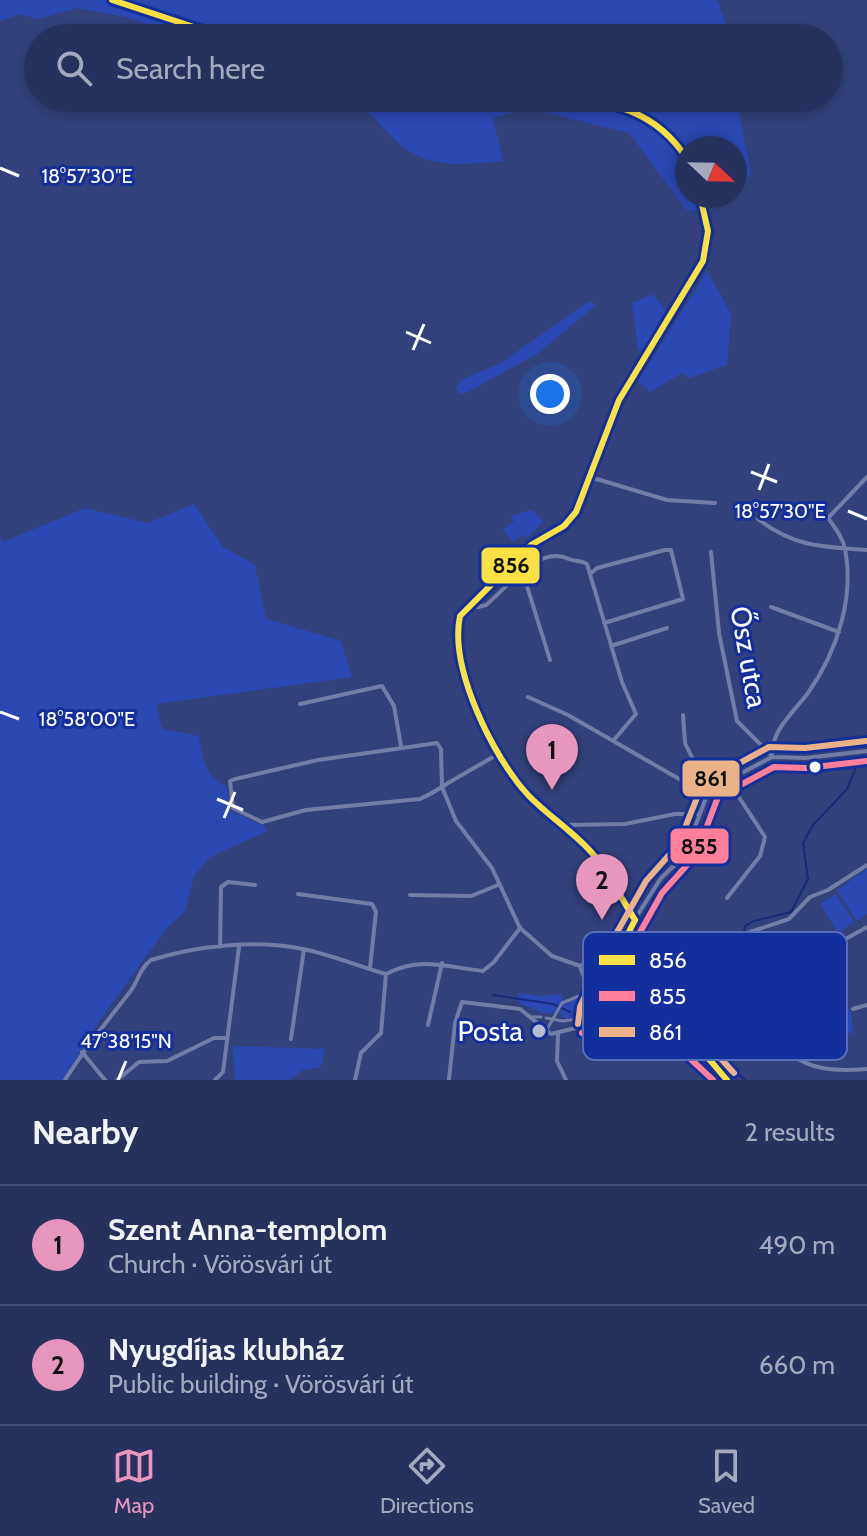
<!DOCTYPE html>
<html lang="en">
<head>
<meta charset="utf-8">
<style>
  body { margin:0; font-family:Cabin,sans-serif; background:#323d66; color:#f1f3f6 }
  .compass { position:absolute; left:675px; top:136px; width:72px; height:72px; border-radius:50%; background:#26315d; box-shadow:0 4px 12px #0003; rotate:112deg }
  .you { position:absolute; left:550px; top:394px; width:28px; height:28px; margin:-20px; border:6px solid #fff; border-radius:50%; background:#1a73e8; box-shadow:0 0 0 12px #1a73e833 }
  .badge { display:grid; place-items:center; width:52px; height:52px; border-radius:50%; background:#e797bd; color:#111; font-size:26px; font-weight:700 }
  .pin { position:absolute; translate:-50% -66px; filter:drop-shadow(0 2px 4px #0008) }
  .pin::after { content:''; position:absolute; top:42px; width:28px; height:24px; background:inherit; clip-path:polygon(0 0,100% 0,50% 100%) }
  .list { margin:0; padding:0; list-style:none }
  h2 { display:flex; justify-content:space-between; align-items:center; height:104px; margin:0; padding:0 32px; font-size:34px }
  h2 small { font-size:26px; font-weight:400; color:#a4a9bc }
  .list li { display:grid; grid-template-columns:52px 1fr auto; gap:24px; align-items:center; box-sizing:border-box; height:120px; padding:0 32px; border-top:2px solid #424c72 }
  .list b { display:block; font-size:30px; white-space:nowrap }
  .list p { margin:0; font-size:26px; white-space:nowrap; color:#a4a9bc }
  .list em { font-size:26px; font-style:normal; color:#a4a9bc }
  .icon { flex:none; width:44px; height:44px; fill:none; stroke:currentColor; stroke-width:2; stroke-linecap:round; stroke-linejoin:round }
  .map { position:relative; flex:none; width:867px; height:1080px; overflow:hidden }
  .search { position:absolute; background:#26315d; box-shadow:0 4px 12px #0003; left:24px; right:24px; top:24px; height:88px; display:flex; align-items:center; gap:20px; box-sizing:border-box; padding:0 28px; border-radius:44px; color:#a4a9bc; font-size:30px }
  .sheet { height:344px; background:#26315d }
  nav { display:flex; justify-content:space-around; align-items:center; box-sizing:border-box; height:112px; border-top:2px solid #424c72; background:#26315d; font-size:22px; color:#a4a9bc }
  nav a { display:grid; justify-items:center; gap:4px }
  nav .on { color:#e797bd }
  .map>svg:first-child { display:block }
  .green { fill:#2a48b2 }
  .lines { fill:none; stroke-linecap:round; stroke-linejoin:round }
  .stream { stroke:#162a7c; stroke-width:2 }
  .pedestrian { stroke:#727ca6; stroke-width:3 }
  .minor { stroke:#727ca6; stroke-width:4 }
  .secondary { stroke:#7882aa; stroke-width:6 }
  .bus-1-casing { stroke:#132f9b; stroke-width:12 }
  .bus-2-casing { stroke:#132f9b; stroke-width:12 }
  .bus-3-casing { stroke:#132f9b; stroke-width:12 }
  .bus-1 { stroke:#fbe143; stroke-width:6 }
  .bus-2 { stroke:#ff8098; stroke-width:6 }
  .bus-3 { stroke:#ebb288; stroke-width:6 }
  .ticks { fill:none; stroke:#fff; stroke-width:3 }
  .bus-dot { fill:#fff; stroke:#132f9b; stroke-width:3 }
  .poi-dot { fill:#b7bcd1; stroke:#132f9b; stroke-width:3 }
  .labels { text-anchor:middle; stroke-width:6; stroke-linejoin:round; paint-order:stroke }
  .street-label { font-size:28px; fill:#fff; stroke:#132f9b }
  .poi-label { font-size:28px; fill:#fff; stroke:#132f9b; text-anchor:end }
  .key { fill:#132f9b; stroke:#5a6db9; stroke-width:2 }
  .key-label { font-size:22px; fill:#fff }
  .ticks-label { font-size:20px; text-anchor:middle; fill:#fff; stroke:#132f9b; stroke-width:6; stroke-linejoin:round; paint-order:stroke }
  .line-badge { stroke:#132f9b; stroke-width:3 }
  .pale-badge-label { font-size:22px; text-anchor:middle; font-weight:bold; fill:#111 }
</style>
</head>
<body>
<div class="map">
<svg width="867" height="1080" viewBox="0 0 867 1080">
  <rect width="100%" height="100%" fill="#32417c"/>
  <!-- green -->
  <path class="green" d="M0 0H717L731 38H188L125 17 77 8 37 19 20 14 0 21Z
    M344 98H736L751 172 740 194 735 196V148H687V196H735L688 212 629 133 527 108 493 118 503 161C469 164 430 170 401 145 381 128 369 108 344 98Z
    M707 271 731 314 727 365 689 378 682 373 650 392 638 381Z
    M653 294 669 314 644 353 638 350 632 303Z
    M589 301 596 305 537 354 468 392 461 394 456 389 461 380 501 363Z
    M194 504 223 547 255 565 266 619 341 641 352 677 156 704 162 729 199 736C202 759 204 775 226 786L231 811 265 826 267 831 210 857 194 876 185 911 166 929 97 1024 63 1080H0V536L3 542 85 508 147 523Z
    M531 510 544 521 527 538 522 535 513 542 503 529 514 522 510 516Z
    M867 869V914L857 921 837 890Z
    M836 894 854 922 838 933 820 904Z
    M519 993 540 996 560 994 564 1001 557 1013H543L519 1003Z
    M832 993 851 1012 853 1033H830L816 1024V1008Z
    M583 996 585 1000 580 1012 572 1011 571 1018 566 1020 560 1014 563 1004Z
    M233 1046 325 1049 321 1067 303 1070 288 1080H235Z"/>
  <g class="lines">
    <!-- stream -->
    <path class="stream" d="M493 995 553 1004 570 1012
      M745 1080 712 1050 707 1035 716 996 739 960 745 926 754 921 791 912 808 879 803 843 813 825 847 789 857 765 867 760"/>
    <!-- pedestrian -->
    <path class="pedestrian" d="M531 1017H541
      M546 1018 563 1021 578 1019
      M546 1031 562 1003 591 991"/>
    <!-- minor -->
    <path class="minor" d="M590 477 667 500 715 503
      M758 519C794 547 823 547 867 550
      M711 552 719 633 737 721 772 756
      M522 570 550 660
      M590 574 597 568 665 550H671L683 599 604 623
      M472 603 478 607 486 605C508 587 538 544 569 559 575 562 581 560 587 564L622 682 636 714 613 741
      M771 607 839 632
      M611 646 667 628
      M528 697 568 715 707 795
      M300 704 382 686 394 706 401 746
      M683 715 685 743 700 774
      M500 753 448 783C439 789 431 794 420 799L306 810 262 822 233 808 230 781 235 779 318 760 437 743 441 749 442 787 456 821 492 868 520 928 552 956 580 966 604 958 612 961
      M772 757C771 730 793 713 808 693 837 652 856 595 844 545 841 535 834 526 828 518L867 477
      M700 774 715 787
      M567 825 625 824 675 814H699
      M298 894 372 904 376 912 370 968
      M410 895 471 896 498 885
      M727 898 760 856 765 837 729 782
      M635 919 661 878 684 856 707 795 715 787 772 757 805 758 867 751
      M867 927C839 943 802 961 781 985 751 1019 780 1058 818 1067 834 1071 851 1070 867 1069
      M750 932 789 919 810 897 828 890 867 865
      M220 947 221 887 228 882 255 885
      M580 966 588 989
      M853 1009 867 1005
      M428 1025 442 963
      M558 1034 557 1061 566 1080
      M291 1039 304 949
      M82 1052 105 1080
      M449 1079 455 1023 462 1002 520 1009 551 1034 588 1025
      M65 1080C85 1048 107 1021 130 992 138 981 140 968 151 960 196 946 256 939 303 949 332 955 358 966 386 974 421 956 446 967 483 971L494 962 520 928
      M117 1080 139 1062 167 1061 214 1038H226
      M215 1080 223 1072 239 947
      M355 1080 361 1053 381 1033 386 974"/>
    <!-- secondary -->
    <path class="secondary" d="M112 0 227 38
      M562 98C614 101 661 108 687 159
      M700 196 708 231 703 261 619 400 576 512 564 526 531 545 460 616C443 650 497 756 520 785 540 811 570 827 591 852 608 873 620 897 635 920L589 1010 588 1025C613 1051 655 1031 685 1042 701 1048 715 1068 727 1080"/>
    <defs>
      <path id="bus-1" d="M112 0 227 38
        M562 98C615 102 657 112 687 159
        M635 920C621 898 609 873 592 853 573 831 548 816 528 795 493 757 449 668 460 616L531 545 564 526 576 512 619 400 703 261 708 231 700 196
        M588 1025C618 1048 652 1030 685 1042 703 1048 715 1067 727 1080
        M588 1025 589 1010 635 920"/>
      <path id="bus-2" d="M598 1026 599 1013 621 966 662 893 696 855 718 797 774 767 806 768 867 761
        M582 1033 608 1047 682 1051 713 1080"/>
      <path id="bus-3" d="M594 1017C624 1040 660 1019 692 1034 710 1043 721 1060 734 1073
        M578 1024 580 1007 603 957 646 881 678 845 703 783 769 747 805 748 866 741"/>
    </defs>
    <!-- bus-1 casing -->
    <use href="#bus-1" class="bus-1-casing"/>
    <!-- bus-2 casing -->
    <use href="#bus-2" class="bus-2-casing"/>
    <!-- bus-3 casing -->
    <use href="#bus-3" class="bus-3-casing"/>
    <!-- bus-1 -->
    <use href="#bus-1" class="bus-1"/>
    <!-- bus-2 -->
    <use href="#bus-2" class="bus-2"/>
    <!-- bus-3 -->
    <use href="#bus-3" class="bus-3"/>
  </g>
  <!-- ticks -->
  <path class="ticks" d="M0 168 19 176M406 332 431 343M413 350 424 324M751 472 777 482M759 490 769 464M848 511 867 519M0 712 19 719M217 799 243 810M224 818 235 792M118 1080 126 1061"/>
  <!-- markers -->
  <circle class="bus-dot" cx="815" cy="767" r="7"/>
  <circle class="poi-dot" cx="539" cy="1031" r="8"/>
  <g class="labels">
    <!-- street labels -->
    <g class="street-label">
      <text transform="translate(749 657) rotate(80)" y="10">Ősz utca</text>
    </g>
    <!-- poi labels -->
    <g class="poi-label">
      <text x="523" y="1041">Posta</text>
    </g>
  </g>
  <!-- legend -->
  <rect x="583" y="932" width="264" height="128" rx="12" class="key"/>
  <rect x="599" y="955" width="36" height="10" fill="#fbe143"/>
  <rect x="599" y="991" width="36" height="10" fill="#ff8098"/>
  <rect x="599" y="1027" width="36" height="10" fill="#ebb288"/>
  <g class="key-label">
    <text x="649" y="968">856</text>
    <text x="649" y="1004">855</text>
    <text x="649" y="1040">861</text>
  </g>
  <g class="ticks-label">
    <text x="87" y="183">18°57'30"E</text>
    <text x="780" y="518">18°57'30"E</text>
    <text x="87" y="726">18°58'00"E</text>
    <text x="126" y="1048">47°38'15"N</text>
  </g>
  <g class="line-badge">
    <rect x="480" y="546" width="61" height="39" rx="8" fill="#fbe143"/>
    <rect x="681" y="759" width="60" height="39" rx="8" fill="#ebb288"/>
    <rect x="669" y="827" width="61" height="38" rx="8" fill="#ff8098"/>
  </g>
  <g class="pale-badge-label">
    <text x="511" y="573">856</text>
    <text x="711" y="786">861</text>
    <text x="699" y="854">855</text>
  </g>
</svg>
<svg class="compass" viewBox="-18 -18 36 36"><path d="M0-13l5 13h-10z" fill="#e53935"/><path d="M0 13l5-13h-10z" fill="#a4a9bc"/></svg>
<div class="you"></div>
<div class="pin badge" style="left:552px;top:790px">1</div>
<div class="pin badge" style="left:602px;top:920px">2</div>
<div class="search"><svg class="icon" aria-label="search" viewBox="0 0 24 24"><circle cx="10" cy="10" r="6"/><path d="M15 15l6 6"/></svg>Search here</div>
</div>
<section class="sheet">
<h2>Nearby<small>2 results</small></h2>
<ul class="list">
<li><span class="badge">1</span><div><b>Szent Anna-templom</b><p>Church · Vörösvári út</p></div><em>490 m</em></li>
<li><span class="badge">2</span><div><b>Nyugdíjas klubház</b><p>Public building · Vörösvári út</p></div><em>660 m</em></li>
</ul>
</section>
<nav>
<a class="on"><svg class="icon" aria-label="map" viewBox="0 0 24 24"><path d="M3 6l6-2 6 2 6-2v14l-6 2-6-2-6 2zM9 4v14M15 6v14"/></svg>Map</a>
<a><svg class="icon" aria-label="directions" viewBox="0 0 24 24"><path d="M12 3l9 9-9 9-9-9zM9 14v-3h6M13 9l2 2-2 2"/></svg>Directions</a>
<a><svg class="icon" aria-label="saved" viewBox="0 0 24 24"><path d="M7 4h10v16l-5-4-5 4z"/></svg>Saved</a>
</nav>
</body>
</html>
